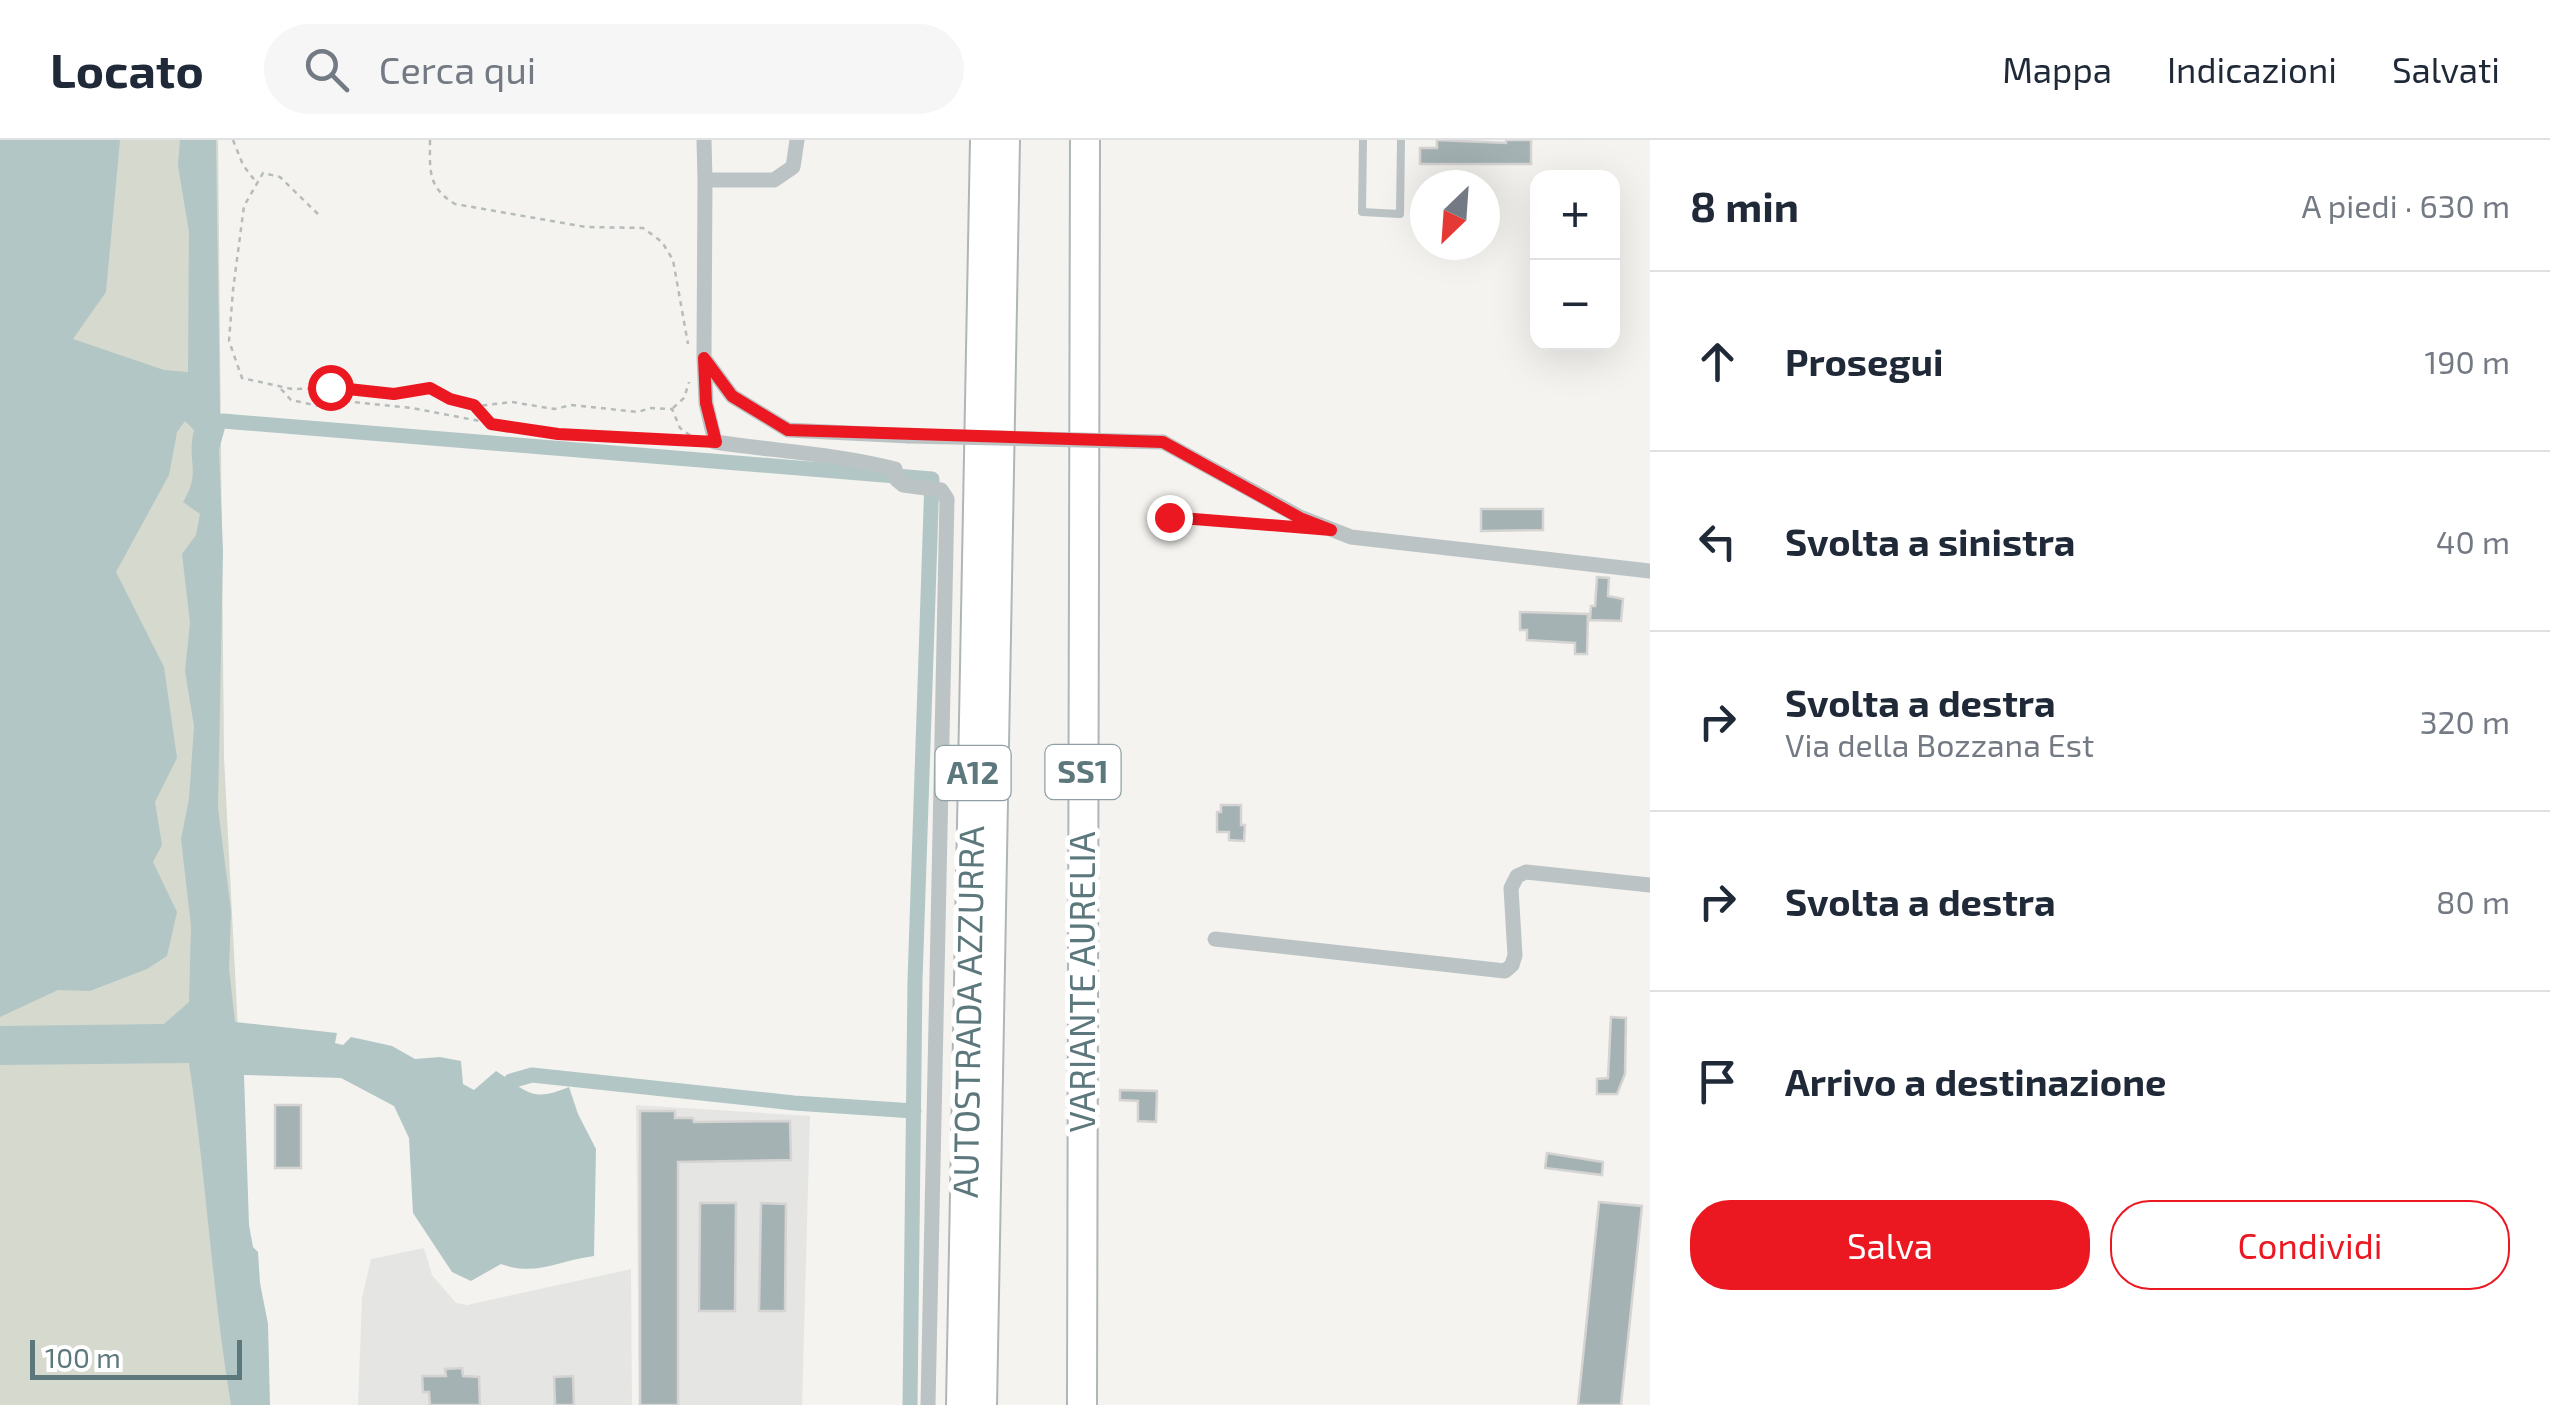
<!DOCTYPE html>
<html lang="it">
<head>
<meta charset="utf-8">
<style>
  body { margin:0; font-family:"Exo 2",sans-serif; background:#f6f6f7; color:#1f2937 }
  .controls { position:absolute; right:30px; top:30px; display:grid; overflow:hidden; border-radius:20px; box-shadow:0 10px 40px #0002 }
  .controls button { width:90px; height:90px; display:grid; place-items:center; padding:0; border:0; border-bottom:2px solid #e0e1e3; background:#fff; color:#1f2937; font:50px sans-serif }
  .compass { position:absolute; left:1410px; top:30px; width:90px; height:90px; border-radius:50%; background:#fff; box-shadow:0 10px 40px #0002; rotate:205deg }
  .scale { position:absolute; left:30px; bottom:25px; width:212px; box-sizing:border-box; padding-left:10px; border:5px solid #5d787c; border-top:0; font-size:28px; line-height:35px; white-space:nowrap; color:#5d787c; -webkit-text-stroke:8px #fff; paint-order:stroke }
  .stop { position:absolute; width:30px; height:30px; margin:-22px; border:8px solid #eb1822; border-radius:50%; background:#fff }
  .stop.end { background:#eb1822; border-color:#fff; box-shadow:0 2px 10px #0008 }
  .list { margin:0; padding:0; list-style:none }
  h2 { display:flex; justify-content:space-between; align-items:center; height:130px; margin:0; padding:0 40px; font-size:42px }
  h2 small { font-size:32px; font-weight:400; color:#747a83 }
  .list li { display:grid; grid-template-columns:65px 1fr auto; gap:30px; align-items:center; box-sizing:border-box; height:180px; padding:0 40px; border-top:2px solid #e0e1e3 }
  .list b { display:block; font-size:38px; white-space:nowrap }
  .list p { margin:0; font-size:32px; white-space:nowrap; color:#747a83 }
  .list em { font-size:32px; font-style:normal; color:#747a83 }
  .actions { display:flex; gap:20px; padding:30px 40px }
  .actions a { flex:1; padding:22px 0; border:2px solid #eb1822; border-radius:40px; text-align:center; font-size:35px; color:#eb1822 }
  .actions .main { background:#eb1822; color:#fff }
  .icon { flex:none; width:55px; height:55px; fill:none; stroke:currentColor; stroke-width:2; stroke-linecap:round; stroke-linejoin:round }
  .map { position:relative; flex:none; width:1650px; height:1265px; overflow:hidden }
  header { display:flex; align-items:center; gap:60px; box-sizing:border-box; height:140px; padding:0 50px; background:#fff; border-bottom:2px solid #e0e1e3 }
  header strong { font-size:48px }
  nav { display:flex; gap:55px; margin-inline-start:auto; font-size:35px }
  .search { width:700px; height:90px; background:#f6f6f7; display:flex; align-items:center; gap:25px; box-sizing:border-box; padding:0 35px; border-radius:55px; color:#747a83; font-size:38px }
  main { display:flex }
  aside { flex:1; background:#fff }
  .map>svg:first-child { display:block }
  .built { fill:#e5e5e3 }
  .green { fill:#d5d9ce }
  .water { fill:#b2c6c6 }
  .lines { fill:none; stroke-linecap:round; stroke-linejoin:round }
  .canal { stroke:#b2c6c6; stroke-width:15 }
  .building { fill:#a5b2b3; stroke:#d5d4d2; stroke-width:2.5 }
  .highway-casing { stroke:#afb6b7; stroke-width:32 }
  .path { stroke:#b6bbbc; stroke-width:2.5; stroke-dasharray:5 5; stroke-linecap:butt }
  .lane { stroke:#bcc3c5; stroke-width:8 }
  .street { stroke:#bcc3c5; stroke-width:15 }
  .highway { stroke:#fff; stroke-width:28 }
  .street-bridge { stroke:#bcc3c5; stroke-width:15 }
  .route { stroke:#eb1822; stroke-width:12 }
  .labels { text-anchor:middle; stroke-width:10; stroke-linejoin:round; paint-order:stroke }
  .shield { fill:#fff; stroke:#8ea0a3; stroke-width:2.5 }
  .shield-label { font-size:32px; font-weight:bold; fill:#5d787c }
  .street-label { font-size:35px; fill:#5d787c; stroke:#fff }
</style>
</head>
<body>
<header>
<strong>Locato</strong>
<div class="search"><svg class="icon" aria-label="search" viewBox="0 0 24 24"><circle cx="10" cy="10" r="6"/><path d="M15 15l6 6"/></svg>Cerca qui</div>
<nav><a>Mappa</a><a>Indicazioni</a><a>Salvati</a></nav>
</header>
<main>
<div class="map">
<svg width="1650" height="1265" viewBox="0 0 1650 1265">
  <rect width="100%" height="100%" fill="#f4f3ef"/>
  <!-- built -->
  <path class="built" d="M636 965 810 976 802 1265H639Z
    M424 1108 432 1135 456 1163 467 1165 631 1129 632 1265H358L362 1158 371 1119Z"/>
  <!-- green -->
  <path class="green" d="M0 0H218L224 617 248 1087 269 1265H0Z"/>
  <!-- water -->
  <path class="water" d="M0 0H120L106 152 73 199 164 230 188 232 189 92 178 26 180 0H216L220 272 225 288 219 310 223 411 218 668 231 771 229 829 235 882 337 893 335 903 343 905 351 897 392 906 415 919 440 917 461 921 463 944 474 950 496 931C527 951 531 963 569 947L578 974 596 1009 594 1116C560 1120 536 1137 501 1124L471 1141 452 1132 413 1073 409 998 394 966 341 938 244 935 249 1085 253 1107 258 1112 260 1143 268 1184 270 1265H231C212 1151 206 1036 189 923L0 925V886L164 884 189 862 191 786 181 699 189 659 194 586 185 531 190 483 182 414 196 395 200 374 183 362C202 331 186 322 194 290L185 281 177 292 169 335 116 432 164 527 177 618 155 662 162 705 153 722 177 772 167 816 147 829 90 851 58 850 0 877Z"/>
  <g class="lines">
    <!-- canal -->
    <path class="canal" d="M223 281 932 339 915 841 910 1265
      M511 941 532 935 794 963 914 971"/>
  </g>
  <!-- building -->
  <path class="building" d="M1437 0 1506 3V0H1531V24H1420V8H1437Z
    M1481 369H1543V390L1481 391Z
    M1597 437 1609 438 1608 456 1623 459 1621 481 1590 480 1591 466H1595Z
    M1520 472 1588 474 1587 514H1575V503L1527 500V490H1520Z
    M1221 665H1241V685H1245L1244 701 1229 700V692H1217V672H1221Z
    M1611 877 1626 878 1625 934 1617 954H1597V939L1608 938Z
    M1120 950 1157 951 1156 982 1138 981V961L1120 960Z
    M275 965H301V1028H275Z
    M640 971H675V978H693L694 982 790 981 791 1020 678 1022V1265H640Z
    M1547 1013 1603 1022 1602 1035 1545 1028Z
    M1599 1062 1642 1066 1621 1265H1578Z
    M700 1063H736L735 1171H699Z
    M761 1063 786 1064 785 1171H759Z
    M462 1228 463 1236 479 1237 480 1265H430L429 1252H423L422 1236H446L445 1229Z
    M573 1236 574 1265H555L554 1237Z"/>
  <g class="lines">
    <defs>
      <path id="highway" d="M961 1265 985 0
        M982 1265 1005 0
        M1082 1265 1085 0"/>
    </defs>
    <!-- highway casing -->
    <use href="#highway" class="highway-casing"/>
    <!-- path -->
    <path class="path" d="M233 0 243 25 256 42
      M430 0C430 30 427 47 455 64L586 87 643 88 662 102 673 120 688 204
      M318 74 280 37 263 33 244 66 233 150 229 201 242 238 292 249 359 248 395 254 430 248 449 259 478 266 512 262 554 269 572 265 638 272 650 268 672 269 680 288 699 302
      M281 249 291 260 319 266 344 261 412 268 490 283
      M476 267 491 283 558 294 662 298 694 302
      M673 268 684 258 689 242"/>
    <!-- lane -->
    <path class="lane" d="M1363 0 1362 72 1400 74 1401 0
      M1169 377 1321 390"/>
    <!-- street -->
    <path class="street" d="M704 0 705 40
      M797 0 793 27 774 40H705L704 218 706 263 715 302C775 311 837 314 895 329L897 340 903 345 941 350 947 359 928 1265
      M704 218 732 256 788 290 909 296
      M1163 302 1300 377 1351 397 1650 431
      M1215 799 1505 831 1512 825 1515 815 1511 748 1517 736 1526 732 1650 745"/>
    <!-- highway -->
    <use href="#highway" class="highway"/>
    <!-- street-bridge -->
    <path class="street-bridge" d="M909 296 1163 302"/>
  </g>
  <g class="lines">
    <!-- route -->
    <path class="route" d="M330 247 394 254 430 248 450 259 474 265 491 284 558 294 716 302 706 263 704 218 732 256 788 290 1163 302 1300 378 1331 390 1169 377"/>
  </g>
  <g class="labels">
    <!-- shield labels -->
    <g class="shield">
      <rect x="1045.5" y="605" width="75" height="54" rx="8"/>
      <rect x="935.5" y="606" width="75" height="54" rx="8"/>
    </g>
    <g class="shield-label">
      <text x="1083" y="643">SS1</text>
      <text x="973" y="644">A12</text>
    </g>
    <!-- street labels -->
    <g class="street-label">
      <text transform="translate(1083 842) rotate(-90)" y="12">VARIANTE AURELIA</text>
      <text transform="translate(969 872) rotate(-89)" y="12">AUTOSTRADA AZZURRA</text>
    </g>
  </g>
</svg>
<div class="controls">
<button>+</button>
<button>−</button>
</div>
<svg class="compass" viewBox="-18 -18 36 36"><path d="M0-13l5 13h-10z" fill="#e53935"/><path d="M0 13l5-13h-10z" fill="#747a83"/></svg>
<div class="scale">100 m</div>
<div class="stop" style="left:330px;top:247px"></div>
<div class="stop end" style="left:1169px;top:377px"></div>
</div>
<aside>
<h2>8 min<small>A piedi · 630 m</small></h2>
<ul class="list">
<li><svg class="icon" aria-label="ahead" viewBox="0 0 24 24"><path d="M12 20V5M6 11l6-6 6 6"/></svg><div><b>Prosegui</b></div><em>190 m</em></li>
<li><svg class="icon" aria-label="left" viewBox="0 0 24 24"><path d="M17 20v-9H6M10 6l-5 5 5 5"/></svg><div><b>Svolta a sinistra</b></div><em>40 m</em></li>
<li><svg class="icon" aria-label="right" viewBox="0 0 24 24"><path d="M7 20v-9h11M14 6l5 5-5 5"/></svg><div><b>Svolta a destra</b><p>Via della Bozzana Est</p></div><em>320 m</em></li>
<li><svg class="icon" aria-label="right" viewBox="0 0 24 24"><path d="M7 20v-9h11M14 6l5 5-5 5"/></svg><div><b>Svolta a destra</b></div><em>80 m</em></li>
<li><svg class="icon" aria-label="arrive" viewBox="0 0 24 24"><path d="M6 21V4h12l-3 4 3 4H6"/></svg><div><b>Arrivo a destinazione</b></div></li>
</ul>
<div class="actions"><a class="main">Salva</a><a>Condividi</a></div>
</aside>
</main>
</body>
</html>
